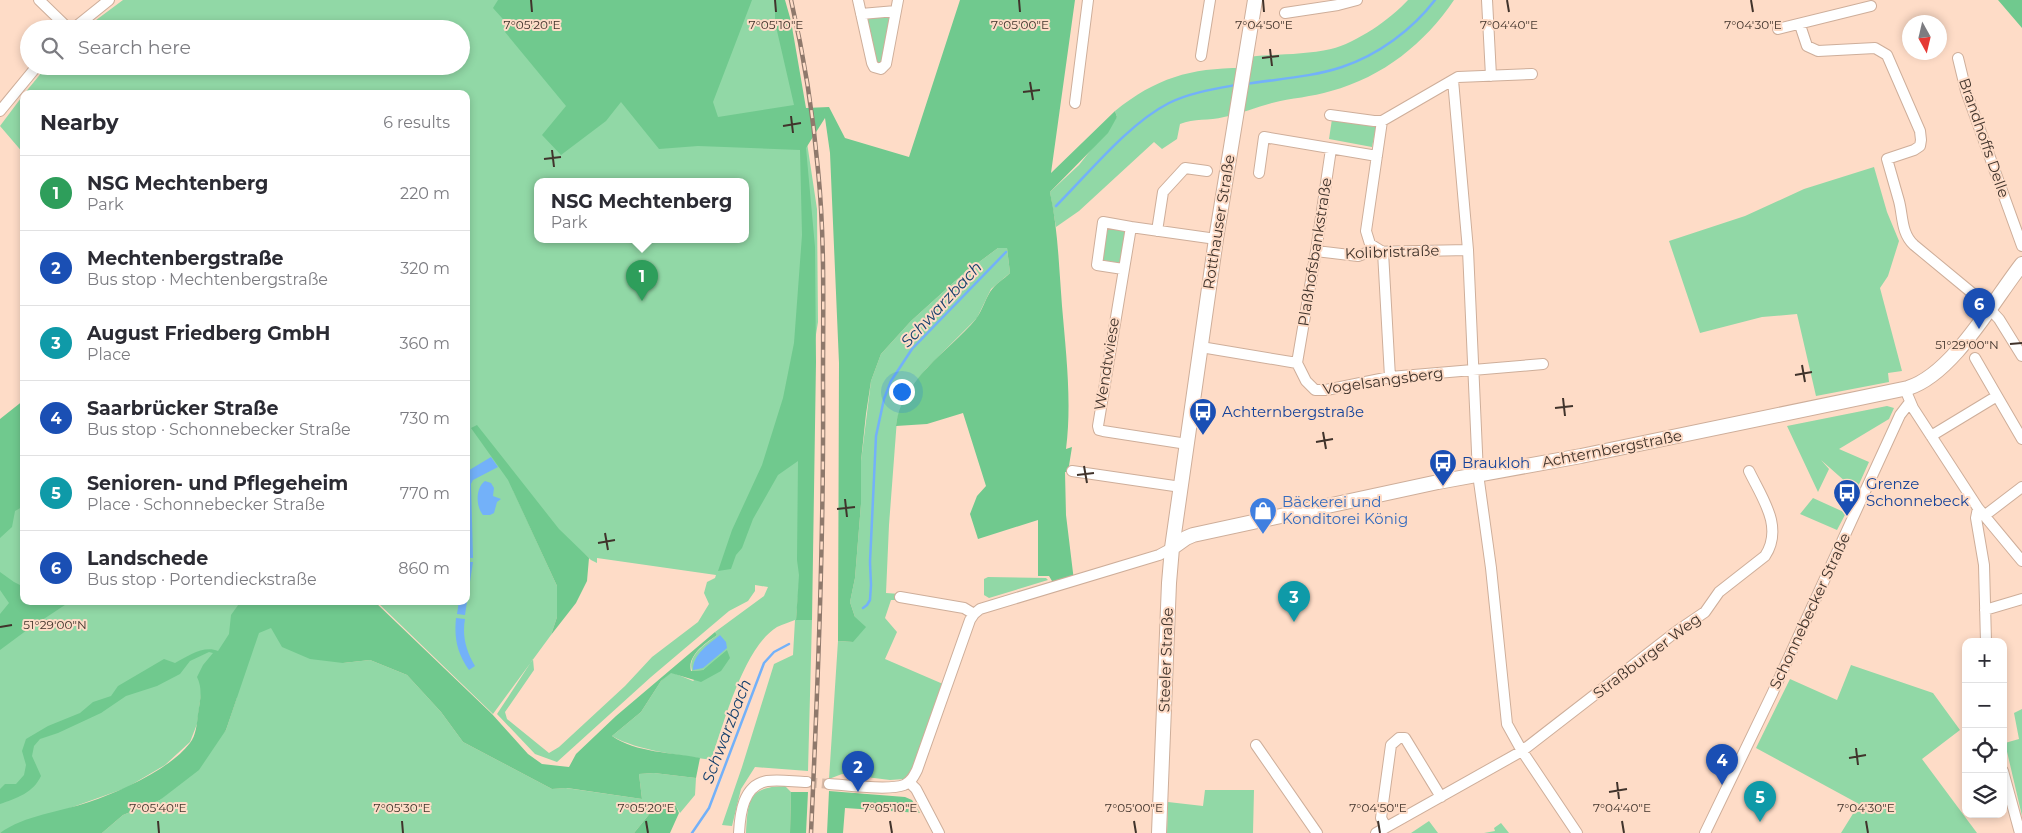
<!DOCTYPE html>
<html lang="en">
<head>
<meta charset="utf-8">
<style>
  body { margin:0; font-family:Montserrat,sans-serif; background:#f7f7f7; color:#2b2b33 }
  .controls { position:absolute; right:15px; bottom:15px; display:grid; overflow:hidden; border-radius:10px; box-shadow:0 2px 8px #0003 }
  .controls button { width:45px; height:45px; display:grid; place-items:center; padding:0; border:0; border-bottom:1px solid #e1e1e2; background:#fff; color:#2b2b33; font:25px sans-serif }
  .compass { position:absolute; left:1902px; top:15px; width:45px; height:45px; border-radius:50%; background:#fff; box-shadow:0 2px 8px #0003; rotate:172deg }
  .you { position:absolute; left:901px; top:391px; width:18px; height:18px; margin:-12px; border:4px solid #fff; border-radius:50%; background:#1a73e8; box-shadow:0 0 0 8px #1a73e833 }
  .badge { display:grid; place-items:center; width:32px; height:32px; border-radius:50%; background:#1a73e8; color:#fff; font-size:16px; font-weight:700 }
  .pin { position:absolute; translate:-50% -41px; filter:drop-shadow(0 1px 2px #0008) }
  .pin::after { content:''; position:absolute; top:26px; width:18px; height:15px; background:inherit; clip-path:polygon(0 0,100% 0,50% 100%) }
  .popup { position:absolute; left:534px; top:178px; width:215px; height:65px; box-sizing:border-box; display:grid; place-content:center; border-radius:10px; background:#fff; filter:drop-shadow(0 1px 4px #0005); font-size:16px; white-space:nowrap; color:#7c7c81 }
  .popup b { font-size:19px; color:#2b2b33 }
  .popup::after { content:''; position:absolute; left:50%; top:100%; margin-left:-10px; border:10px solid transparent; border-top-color:#fff }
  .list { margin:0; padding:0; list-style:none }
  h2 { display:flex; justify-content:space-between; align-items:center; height:65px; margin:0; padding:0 20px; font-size:21px }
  h2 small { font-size:16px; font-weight:400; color:#7c7c81 }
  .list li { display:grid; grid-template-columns:32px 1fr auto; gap:15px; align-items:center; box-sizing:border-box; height:75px; padding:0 20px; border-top:1px solid #e1e1e2 }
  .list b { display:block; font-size:19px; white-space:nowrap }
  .list p { margin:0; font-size:16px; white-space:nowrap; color:#7c7c81 }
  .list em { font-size:16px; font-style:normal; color:#7c7c81 }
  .icon { flex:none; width:28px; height:28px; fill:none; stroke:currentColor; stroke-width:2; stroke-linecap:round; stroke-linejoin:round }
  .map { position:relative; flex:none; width:2022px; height:833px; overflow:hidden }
  .search { position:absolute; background:#fff; box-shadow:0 2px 8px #0003; left:20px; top:20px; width:450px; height:55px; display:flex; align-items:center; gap:12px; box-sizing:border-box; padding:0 18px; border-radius:28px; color:#7c7c81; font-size:19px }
  .panel { position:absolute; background:#fff; box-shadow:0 2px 8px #0003; left:20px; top:90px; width:450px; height:515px; border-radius:10px }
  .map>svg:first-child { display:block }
  .green { fill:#91d8a6; fill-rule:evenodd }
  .forest { fill:#70c98e }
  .water { fill:#73b1f9 }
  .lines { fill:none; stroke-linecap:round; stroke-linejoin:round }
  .stream { stroke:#73b1f9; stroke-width:2.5 }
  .street-tunnel { stroke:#d8baa8; stroke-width:10; stroke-dasharray:10 5; stroke-linecap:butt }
  .street-casing { stroke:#ceae9a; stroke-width:12 }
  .secondary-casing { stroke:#ceae9a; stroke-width:16 }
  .street { stroke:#fff; stroke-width:10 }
  .secondary { stroke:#fff; stroke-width:14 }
  .rail-casing { stroke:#8f796c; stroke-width:4.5 }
  .rail { stroke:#fedcc7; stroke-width:2.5; stroke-dasharray:8; stroke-linecap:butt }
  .ticks { fill:none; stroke:#40332b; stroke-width:2 }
  .labels { text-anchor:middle; stroke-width:4; stroke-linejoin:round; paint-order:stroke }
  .street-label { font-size:15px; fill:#40332b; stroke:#fedcc7 }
  .transit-label { font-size:15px; fill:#164399; stroke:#fedcc7; text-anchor:start }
  .shop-label { font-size:15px; fill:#366cbe; stroke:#fedcc7; text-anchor:start }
  .water-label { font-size:16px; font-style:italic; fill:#16416e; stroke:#fedcc7 }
  .ticks-label { font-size:12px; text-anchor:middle; fill:#40332b; stroke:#fedcc7; stroke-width:4; stroke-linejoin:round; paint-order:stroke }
</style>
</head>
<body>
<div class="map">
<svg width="2022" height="833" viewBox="0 0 2022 833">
  <rect width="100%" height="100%" fill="#fedcc7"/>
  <!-- green -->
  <path class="green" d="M123 0H781L803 116 817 209 818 322 811 365 799 585 796 619 812 620 808 771 755 767 741 789 732 826 722 825 742 767 774 664 793 655 795 620C790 622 783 624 777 627 744 647 724 723 711 760 681 755 638 751 612 736L641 712 661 681 671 672 693 681 718 659 703 670 692 671C687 655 706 644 717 635L715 632 764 596 768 587 755 585V591L748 601 729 611 651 677 557 762 535 754 497 714 533 659 534 670 505 712 507 719 549 753 559 747 625 686 652 657 698 622 709 604 704 593 707 582 715 578 716 575 597 558V563L591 560 513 490 557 586V617L551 635 493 714 376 601H466V94H24L47 66H461V29H84ZM538 182H746V240H538Z
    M1408 0H1454C1425 43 1383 77 1331 91 1312 97 1291 98 1272 103 1256 107 1240 114 1224 117 1209 121 1194 118 1180 124L1177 139 1162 149 1154 142 1079 211 1056 227 1050 192 1079 165 1117 117 1115 111C1156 78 1190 68 1242 68L1247 57C1275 54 1304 55 1331 49 1356 43 1391 19 1408 0Z
    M890 17 882 62 877 64 867 21 869 18Z
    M24 94V154L0 126Z
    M1332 119 1376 127 1372 147 1329 139Z
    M1874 167 1887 212 1899 241 1888 276 1880 288 1902 371 1888 373 1889 382 1816 396 1797 314 1762 317 1700 333 1669 241 1745 216 1804 189Z
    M1107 227 1126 230 1120 263 1101 260Z
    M998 248H1007L1010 273 991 289 977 318 927 368 907 392 897 419 889 525 886 593 900 594 898 600H891L885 618 897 632 885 659 943 684 912 770 904 779 890 780 842 774 829 779 838 641 853 642 855 617 850 602 855 578 861 504V461L871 381 881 354 911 321 963 274Z
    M1887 406 1894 408 1889 419 1839 449 1869 462 1856 491 1821 460 1829 469 1818 492 1787 426Z
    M1813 498 1846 513 1837 530 1800 514Z
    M24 506V601H331L343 663 370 660 407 675 441 712 463 742 552 789 566 788 642 799 639 774 654 773 696 778 695 795 680 813 676 806 670 803 651 812 634 833H102L123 815 160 800 226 730 237 697 202 686 197 724 190 742 165 765 126 788 0 833V512Z
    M988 577 1046 578 1048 580 989 598 984 595V579Z
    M1851 665 1933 693 1960 730 1922 759 1977 833H1841L1859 804 1756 748 1790 679 1837 700Z
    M2022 709V816L2005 743 2019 739 2014 713Z
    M785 786 791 792 790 833H746C748 800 748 787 785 786Z
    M1205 790H1254L1253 833H1167L1168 802 1203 806Z
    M1429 821 1438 833H1411Z
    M1501 823 1509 833H1484L1495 831 1494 828Z"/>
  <!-- forest -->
  <path class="forest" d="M498 0H752L713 102 718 117 794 105 775 22V0H785L791 21 806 108 829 107 845 138 909 157 960 0H1075L1051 173 1115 111 1117 117 1108 133 1050 192C1058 229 1059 268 1062 306 1066 353 1072 402 1066 449L1072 447 1068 472H1065L1066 515 1074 581 1055 586 1049 576H1038V520L978 539 970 514 977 496 986 486 963 413 927 424 896 426C901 380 948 352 976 319 982 311 985 300 990 292 995 284 1004 279 1010 273L1007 248H998L963 274 911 321 881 354 871 381 866 414 861 461V504L855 578 850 602 855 617 866 627 853 642 838 641 839 363 830 153 825 118 806 148 815 247 816 362 812 620H796L799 575 797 560 798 461 778 475 753 519 742 548 736 555 731 569 718 571 732 530 762 465 783 398 794 343 802 235 800 150 698 146 659 149 621 102 606 121 561 155 542 135 566 106 505 32 510 27 493 8Z
    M1998 0H2022V28Z
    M24 400V506L15 511 12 527 0 538V419Z
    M477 425 559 529 589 558 587 581 576 603 551 635 557 617V586L508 480 471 428Z
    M0 572 14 582 24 587V601H71L27 630 0 650V614L9 603 0 590Z
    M241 601H374L492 714 528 754 542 764 569 767 576 754 616 716 715 632 717 635C706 643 687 655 691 671L703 670 727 650 730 658 721 671 701 682 671 673 661 681 641 712 612 736C636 753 672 752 700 758L696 778 654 773 639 774 642 799 567 788 552 789 463 742 441 712 407 675 370 660 343 663 310 659 282 647 271 628 259 633 226 730 199 770 160 800 123 815 102 833H0C25 815 60 812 89 802 121 791 169 770 190 743 196 736 197 723 198 714 200 701 203 689 197 677L203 665 213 653 209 652 190 661 180 674 157 686 126 696 101 713 58 733 40 739 34 746 32 756 41 776C33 793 17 798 0 804V789L5 784H16L24 775 26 765 22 751 26 739 48 726 80 713 93 702 111 696 118 686 164 659 175 663C188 656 204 645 218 651L229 634 231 615Z
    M829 791 905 797 912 800 920 813 845 808 843 833H827Z
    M791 792H808L806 833H790Z
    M670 803 676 806 679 813 670 833H634L651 812Z"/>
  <!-- water -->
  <path class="water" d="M491 457 498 467 473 480 471 484 473 558H466V472Z
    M485 481 491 483 494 488 493 496 501 499 497 502 494 513 490 515H483C476 507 475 488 485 481Z
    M466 562H473L465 615 457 614 459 601H466Z
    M456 618 465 619C462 636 466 651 475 666L469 670C457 653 454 638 456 618Z
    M720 635 726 642 727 648 703 668 693 670C693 654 709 644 720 635Z"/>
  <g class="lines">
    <!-- stream -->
    <path class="stream" d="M1246 84C1277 79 1312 77 1342 67 1378 55 1412 30 1435 0
      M1056 206C1089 173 1128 124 1169 103 1189 93 1214 89 1236 85
      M863 608 867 605 870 600 871 585 870 562 876 436 884 399 891 381 912 349 1006 252
      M692 833 709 808 764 663 774 652 789 644"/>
    <!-- street-tunnel -->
    <path class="street-tunnel" d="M807 782 829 784"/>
    <defs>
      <path id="street" d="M39 0 69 29
        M858 0 872 63 874 67 881 69 886 64 898 0
        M1487 0 1491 76
        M1285 13 1338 5 1357 0
        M861 14 896 11
        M1800 25 1807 46 1818 51 1875 48 1887 55 1920 131 1921 140 1920 146 1914 150 1887 159C1891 173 1895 187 1899 201 1903 216 1901 233 1914 245L1983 302 1999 319 2022 356
        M73 29 109 0
        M1778 29 1871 6
        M1201 56 1210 0
        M1958 58 1966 91 2022 246
        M1453 80 1468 250 1478 474 1491 568 1507 724 1522 751 1577 833
        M1075 103 1088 0
        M0 111 37 66
        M1330 115 1374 121H1382L1458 77 1532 74
        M1382 121 1366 231 1370 244 1383 252 1390 377
        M1331 149 1316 251 1297 363 1306 381 1315 390H1326L1390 377 1543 364
        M1259 173 1264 137 1377 156
        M1157 231 1163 192 1185 168 1207 171
        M1316 251 1358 256 1369 252 1468 250
        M1123 269 1097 265 1103 222 1131 227
        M1201 347 1297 363
        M1975 358 1997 396
        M1905 389 1913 408 1978 508 2022 561
        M1931 436 1997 396 2022 439
        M1187 444 1103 431 1099 430 1098 426 1131 227 1216 239
        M1072 471 1181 487
        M1978 508 1976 518 1984 565 1986 642
        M1984 516 2022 487
        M900 597 964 608 974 614
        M1985 610 2022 599
        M1256 745 1317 833
        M2003 771 2020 833
        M909 782 916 789 939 833
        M829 784C847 785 888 791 904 785 911 782 914 776 917 770L970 620 974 614 980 609 1159 555 1172 548
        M1386 827 1381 818 1391 745 1399 738H1405L1441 797
        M739 833C740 814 743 785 767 781 780 779 795 782 807 782
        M1376 833 1522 751 1677 631 1705 612 1719 592 1765 556C1784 527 1762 498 1749 471
        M1705 833 1772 694 1900 415 1910 402"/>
      <path id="secondary" d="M1172 548 1186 538 1193 535 1438 482 1581 456 1908 388C1953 374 1993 301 2022 264
        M1159 833 1169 583 1172 548 1216 239 1255 0"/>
    </defs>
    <!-- street casing -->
    <use href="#street" class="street-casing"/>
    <!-- secondary casing -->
    <use href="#secondary" class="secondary-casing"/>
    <!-- street -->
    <use href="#street" class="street"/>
    <!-- secondary -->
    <use href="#secondary" class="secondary"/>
    <defs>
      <path id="rail" d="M791 0C804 56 813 113 818 170 825 239 823 310 823 380 824 531 818 682 811 833"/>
    </defs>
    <!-- rail casing -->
    <use href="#rail" class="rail-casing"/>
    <!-- rail -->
    <use href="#rail" class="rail"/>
  </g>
  <!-- ticks -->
  <path class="ticks" d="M531 0 532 12M775 0 776 12M1019 0 1020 12M1263 0 1264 12M1507 0 1509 12M1751 0 1753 12M1270 49 1272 66M1262 58 1279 56M1030 82 1033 100M1023 92 1040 90M791 116 793 133M783 126 801 123M552 150 554 167M544 159 561 157M2010 344 2022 343M1802 365 1805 382M1795 375 1812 372M1563 398 1565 416M1555 408 1573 406M1323 432 1326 449M1316 442 1333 439M1084 466 1087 483M1077 475 1094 473M845 499 847 517M837 509 855 507M605 533 608 550M598 543 615 540M0 627 12 625M1856 748 1858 765M1849 758 1866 755M1617 782 1619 799M1609 792 1627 789M158 821 159 833M402 821 403 833M646 821 648 833M890 821 892 833M1134 821 1136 833M1378 821 1380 833M1622 821 1624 833M1866 821 1868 833"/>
  <!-- icons -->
  <defs>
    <symbol id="bus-pin" viewBox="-11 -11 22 30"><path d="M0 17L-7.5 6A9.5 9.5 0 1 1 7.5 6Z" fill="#1a4fb4" stroke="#fedcc7"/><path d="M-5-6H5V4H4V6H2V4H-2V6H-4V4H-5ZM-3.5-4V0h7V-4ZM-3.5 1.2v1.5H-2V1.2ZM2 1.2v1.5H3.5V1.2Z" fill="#fff"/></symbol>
    <symbol id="shop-pin" viewBox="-11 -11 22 30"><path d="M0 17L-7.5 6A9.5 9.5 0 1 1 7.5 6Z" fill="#3f7fe0" stroke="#fedcc7"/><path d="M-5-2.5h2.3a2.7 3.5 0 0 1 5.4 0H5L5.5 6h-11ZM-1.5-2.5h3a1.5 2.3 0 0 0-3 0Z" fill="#fff"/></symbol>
  </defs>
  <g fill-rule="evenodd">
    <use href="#bus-pin" x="1187" y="396" width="32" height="43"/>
    <use href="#bus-pin" x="1427" y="447" width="32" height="43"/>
    <use href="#bus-pin" x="1831" y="477" width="32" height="43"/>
    <use href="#shop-pin" x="1247" y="495" width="32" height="43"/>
  </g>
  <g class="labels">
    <!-- street labels -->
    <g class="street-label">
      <text transform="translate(1984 138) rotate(71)" y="5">Brandhoffs Delle</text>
      <text transform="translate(1219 222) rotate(-81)" y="5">Rotthauser Straße</text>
      <text transform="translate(1315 252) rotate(-81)" y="5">Plaßhofsbankstraße</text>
      <text transform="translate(1392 252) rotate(-2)" y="5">Kolibristraße</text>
      <text transform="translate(1107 364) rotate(-81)" y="5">Wendtwiese</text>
      <text transform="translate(1383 381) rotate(-8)" y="5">Vogelsangsberg</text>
      <text transform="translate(1612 449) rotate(-11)" y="5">Achternbergstraße</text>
      <text transform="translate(1810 611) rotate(-65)" y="5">Schonnebecker Straße</text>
      <text transform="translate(1647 656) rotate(-37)" y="5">Straßburger Weg</text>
      <text transform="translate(1166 660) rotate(-88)" y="5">Steeler Straße</text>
    </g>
    <!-- transit labels -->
    <g class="transit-label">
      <text x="1222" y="417">Achternbergstraße</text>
      <text x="1462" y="468">Braukloh</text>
      <text x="1866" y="489">Grenze<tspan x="1866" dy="17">Schonnebeck</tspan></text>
    </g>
    <!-- shop labels -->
    <g class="shop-label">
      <text x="1282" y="507">Bäckerei und<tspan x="1282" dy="17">Konditorei König</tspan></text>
    </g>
    <!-- water labels -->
    <g class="water-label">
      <text transform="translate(941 304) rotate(-47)" y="6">Schwarzbach</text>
      <text transform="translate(726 731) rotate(-69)" y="6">Schwarzbach</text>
    </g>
  </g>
  <g class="ticks-label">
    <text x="532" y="29">7°05'20"E</text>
    <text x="776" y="29">7°05'10"E</text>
    <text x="1020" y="29">7°05'00"E</text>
    <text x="1264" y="29">7°04'50"E</text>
    <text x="1509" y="29">7°04'40"E</text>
    <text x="1753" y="29">7°04'30"E</text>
    <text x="1967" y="349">51°29'00"N</text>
    <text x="55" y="629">51°29'00"N</text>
    <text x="158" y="812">7°05'40"E</text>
    <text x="402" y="812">7°05'30"E</text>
    <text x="646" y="812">7°05'20"E</text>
    <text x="890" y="812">7°05'10"E</text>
    <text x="1134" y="812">7°05'00"E</text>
    <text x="1378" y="812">7°04'50"E</text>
    <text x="1622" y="812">7°04'40"E</text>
    <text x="1866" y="812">7°04'30"E</text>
  </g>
</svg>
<div class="controls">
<button>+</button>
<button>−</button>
<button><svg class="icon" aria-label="locate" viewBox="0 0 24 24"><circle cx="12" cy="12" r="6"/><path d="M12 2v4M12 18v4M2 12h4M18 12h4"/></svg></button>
<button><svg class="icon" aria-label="layers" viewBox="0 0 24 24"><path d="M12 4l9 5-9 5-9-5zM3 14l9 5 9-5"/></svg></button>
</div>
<svg class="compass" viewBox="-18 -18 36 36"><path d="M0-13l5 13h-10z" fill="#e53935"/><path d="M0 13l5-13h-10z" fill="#7c7c81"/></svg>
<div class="you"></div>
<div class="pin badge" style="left:642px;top:301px;background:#2e9e5b">1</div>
<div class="popup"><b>NSG Mechtenberg</b>Park</div>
<div class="pin badge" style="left:858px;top:792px;background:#1a4fb4">2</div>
<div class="pin badge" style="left:1294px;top:622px;background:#0f9aa8">3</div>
<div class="pin badge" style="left:1722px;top:785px;background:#1a4fb4">4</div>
<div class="pin badge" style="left:1760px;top:822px;background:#0f9aa8">5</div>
<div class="pin badge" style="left:1979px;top:329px;background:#1a4fb4">6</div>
<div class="search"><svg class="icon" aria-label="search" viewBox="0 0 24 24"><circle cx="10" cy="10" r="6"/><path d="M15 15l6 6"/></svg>Search here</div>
<section class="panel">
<h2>Nearby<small>6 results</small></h2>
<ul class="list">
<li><span class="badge" style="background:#2e9e5b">1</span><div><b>NSG Mechtenberg</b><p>Park</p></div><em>220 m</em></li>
<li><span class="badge" style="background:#1a4fb4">2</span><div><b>Mechtenbergstraße</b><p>Bus stop · Mechtenbergstraße</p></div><em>320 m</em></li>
<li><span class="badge" style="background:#0f9aa8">3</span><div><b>August Friedberg GmbH</b><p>Place</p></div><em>360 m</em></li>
<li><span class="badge" style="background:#1a4fb4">4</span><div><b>Saarbrücker Straße</b><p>Bus stop · Schonnebecker Straße</p></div><em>730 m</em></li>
<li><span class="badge" style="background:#0f9aa8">5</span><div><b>Senioren- und Pflegeheim</b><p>Place · Schonnebecker Straße</p></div><em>770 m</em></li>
<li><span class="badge" style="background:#1a4fb4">6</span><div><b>Landschede</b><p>Bus stop · Portendieckstraße</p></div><em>860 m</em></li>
</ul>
</section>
</div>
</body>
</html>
